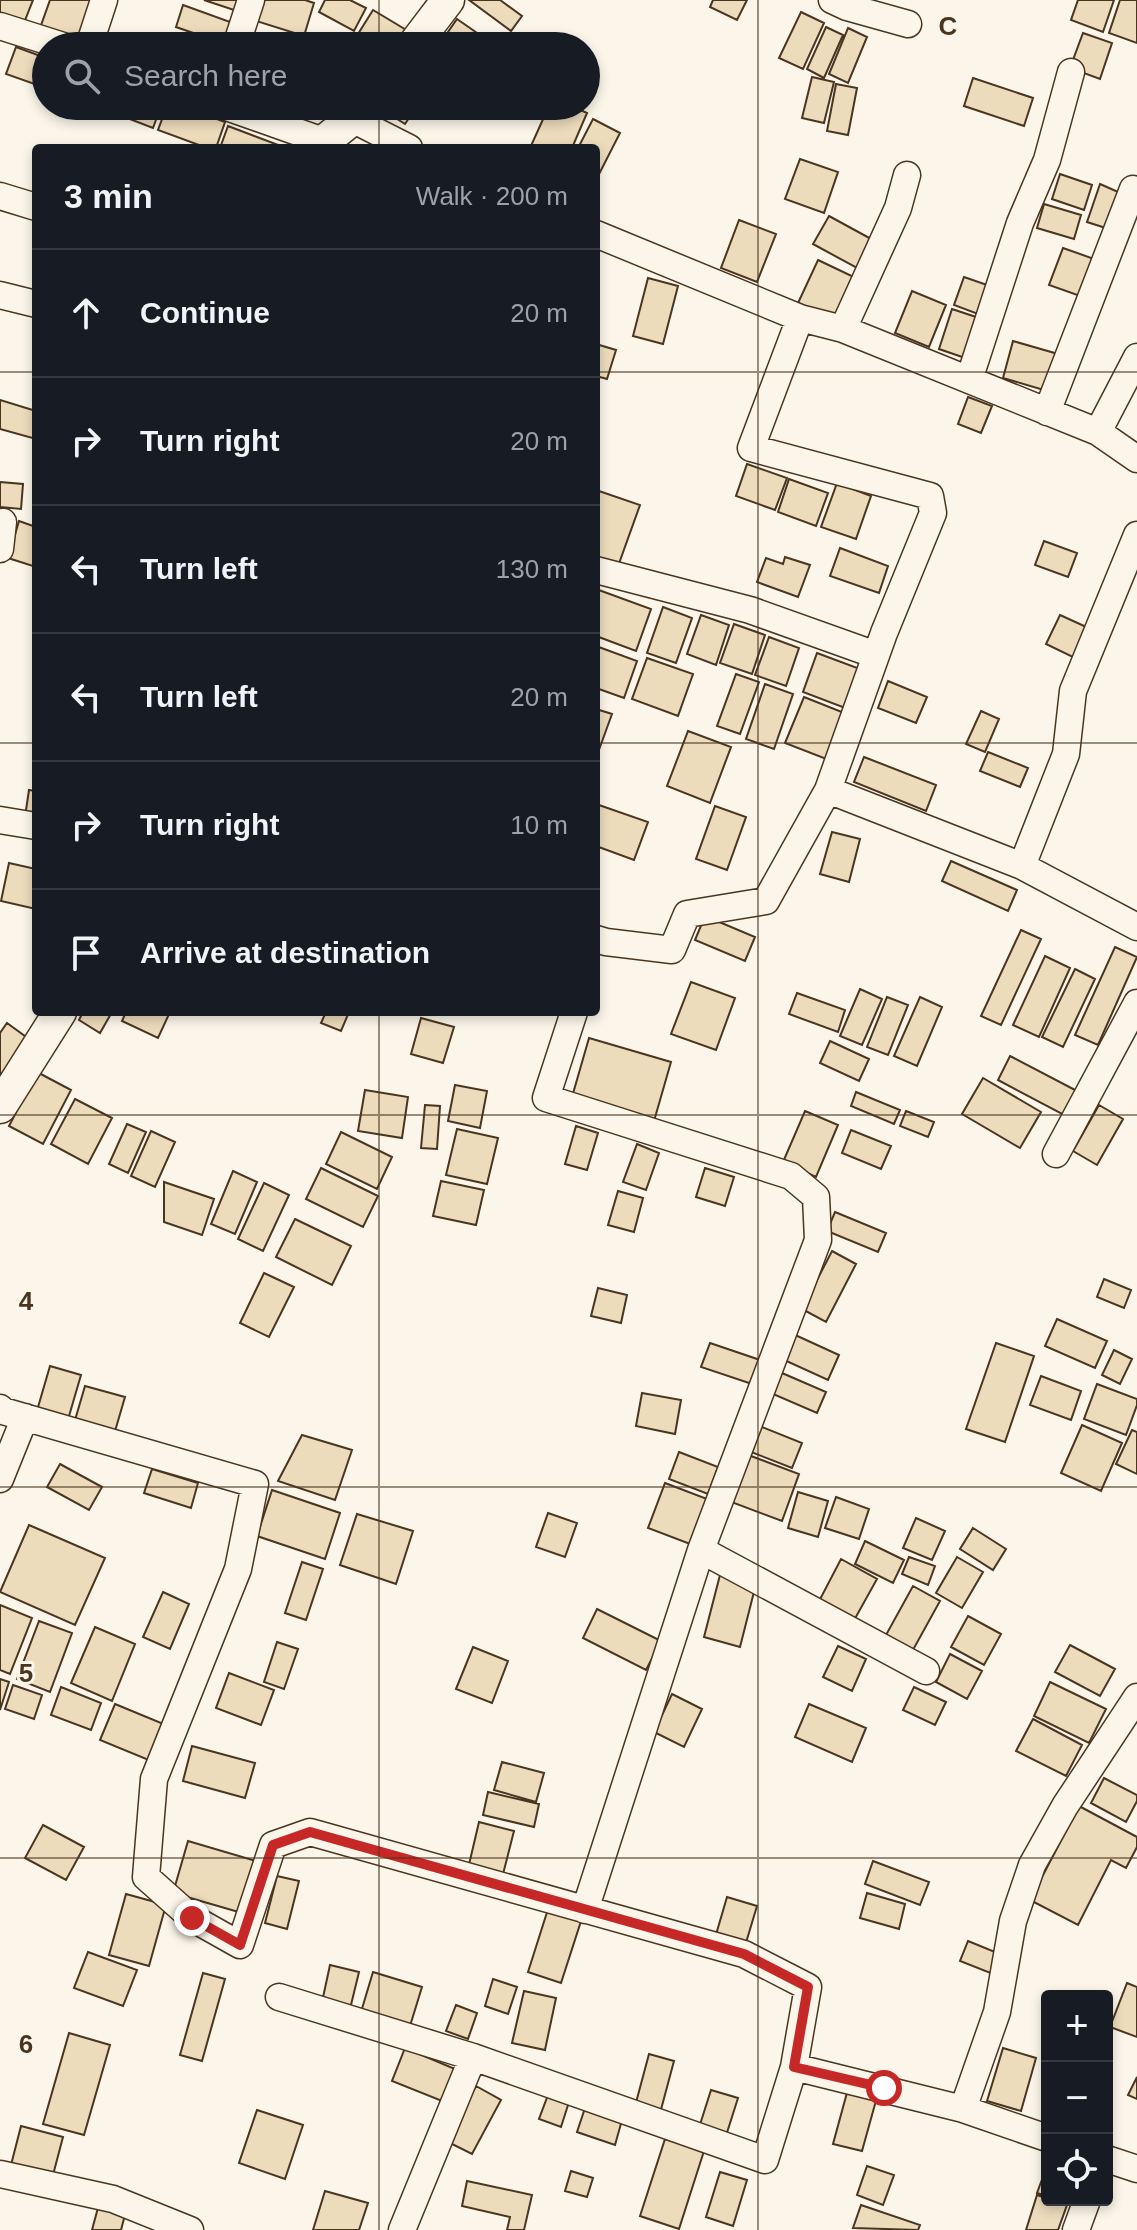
<!DOCTYPE html>
<html lang="en">
<head>
<meta charset="utf-8">
<style>
  body { margin:0; font-family:Helvetica,sans-serif; background:#242831; color:#f1f3f6 }
  .controls { position:absolute; right:24px; bottom:24px; display:grid; overflow:hidden; border-radius:8px; box-shadow:0 4px 12px #0003 }
  .controls button { width:72px; height:72px; display:grid; place-items:center; padding:0; border:0; border-bottom:2px solid #363941; background:#171b24; color:#f1f3f6; font:40px sans-serif }
  .stop { position:absolute; width:24px; height:24px; margin:-18px; border:6px solid #c62828; border-radius:50%; background:#fff }
  .stop.end { background:#c62828; border-color:#fff; box-shadow:0 2px 8px #0008 }
  .list { margin:0; padding:0; list-style:none }
  h2 { display:flex; justify-content:space-between; align-items:center; height:104px; margin:0; padding:0 32px; font-size:34px }
  h2 small { font-size:26px; font-weight:400; color:#9ea1a6 }
  .list li { display:grid; grid-template-columns:52px 1fr auto; gap:24px; align-items:center; box-sizing:border-box; height:128px; padding:0 32px; border-top:2px solid #363941 }
  .list b { display:block; font-size:30px; white-space:nowrap }
  .list em { font-size:26px; font-style:normal; color:#9ea1a6 }
  .icon { flex:none; width:44px; height:44px; fill:none; stroke:currentColor; stroke-width:2; stroke-linecap:round; stroke-linejoin:round }
  .map { position:relative; flex:none; width:1137px; height:2230px; overflow:hidden }
  .search { position:absolute; background:#171b24; box-shadow:0 4px 12px #0003; left:32px; top:32px; width:568px; height:88px; display:flex; align-items:center; gap:20px; box-sizing:border-box; padding:0 28px; border-radius:44px; color:#9ea1a6; font-size:30px }
  .panel { position:absolute; background:#171b24; box-shadow:0 4px 12px #0003; left:32px; top:144px; width:568px; height:872px; border-radius:8px }
  .map>svg:first-child { display:block }
  .building { fill:#ecdcbc; stroke:#4a3520; stroke-width:2 }
  .lines { fill:none; stroke-linecap:round; stroke-linejoin:round }
  .minor-casing { stroke:#4a3520; stroke-width:29 }
  .tertiary-casing { stroke:#4a3520; stroke-width:35 }
  .minor { stroke:#fbf6e9; stroke-width:26 }
  .tertiary { stroke:#fbf6e9; stroke-width:32 }
  .route { stroke:#c62828; stroke-width:10 }
  .grid { fill:none; stroke:#4a3520; stroke-width:2; stroke-opacity:0.55 }
  .grid-label { font-size:26px; text-anchor:middle; font-weight:bold; fill:#4a3520; stroke:#fbf6e9; stroke-width:6; stroke-linejoin:round; paint-order:stroke }
</style>
</head>
<body>
<div class="map">
<svg width="1137" height="2230" viewBox="0 0 1137 2230">
  <rect width="100%" height="100%" fill="#fbf6e9"/>
  <!-- building -->
  <path class="building" d="M0 0H33L22 28 0 19Z
    M50 0H92L78 45 39 31Z
    M204 0H244L240 12Z
    M260 0H305L314 3 304 36 253 20Z
    M325 0H350L366 8 354 31 319 12Z
    M469 0H500L522 16 511 31Z
    M713 0H747L737 20 710 7Z
    M1078 0H1114L1103 32 1071 20Z
    M1120 0H1137V43L1109 33Z
    M183 5 233 23 225 44 176 27Z
    M373 10 413 34 405 46H376L358 34Z
    M801 12 824 23 803 69 779 58Z
    M457 19 490 42 487 46H467L448 32Z
    M826 27 843 35 824 78 807 69Z
    M848 28 867 37 848 83 829 74Z
    M1083 33 1112 43 1100 79 1070 68Z
    M172 35 198 46H168Z
    M16 47 46 58V80L43 87 6 74Z
    M812 77 834 82 824 123 802 118Z
    M973 78 1033 98 1024 126 964 106Z
    M836 84 857 88 848 135 827 131Z
    M96 106H161L153 128Z
    M167 106H182L225 122 216 148H207L158 130Z
    M314 106H354L342 124Z
    M386 106H417L405 124 383 110Z
    M549 106H572L587 113 572 148H530Z
    M593 119 620 133 596 180V148H578Z
    M228 126 281 146 280 148H220Z
    M800 159 838 172 824 213 785 199Z
    M1060 174 1092 185 1084 210 1052 199Z
    M1100 184 1125 195 1112 230 1087 222Z
    M1044 204 1081 215 1074 239 1037 228Z
    M829 216 873 240 857 268 813 244Z
    M739 220 776 234 757 282 721 268Z
    M1063 248 1097 260 1083 297 1049 285Z
    M818 260 858 279 838 322 798 303Z
    M964 277 996 288 986 317 954 305Z
    M648 278 678 286 663 344 633 336Z
    M912 291 946 305 929 347 895 333Z
    M952 309 982 319 968 359 939 349Z
    M1013 341 1065 356 1054 393 1003 378Z
    M596 344 616 350 607 379 596 376Z
    M968 397 992 406 981 433 958 424Z
    M0 400 36 411V439L0 429Z
    M747 464 787 478 775 510 736 496Z
    M789 479 828 493 816 526 778 512Z
    M0 482 23 484 21 509 0 507Z
    M837 483 871 496 856 539 821 527Z
    M596 490 640 505 617 569 596 562Z
    M19 521 36 527V567L8 558Z
    M1044 541 1077 553 1068 577 1035 565Z
    M840 548 888 566 879 593 830 576Z
    M785 557 810 565 798 597 757 582 766 558 783 564Z
    M596 589 651 609 636 651 596 636Z
    M663 607 692 618 676 663 647 653Z
    M701 615 729 625 716 665 687 654Z
    M1060 615 1093 630 1079 660 1046 644Z
    M734 624 765 635 752 674 720 663Z
    M769 637 799 648 786 686 755 675Z
    M596 646 637 661 624 698 596 688Z
    M817 653 868 672 853 711 803 692Z
    M647 658 693 674 678 716 632 699Z
    M736 674 759 682 740 734 717 726Z
    M888 681 927 697 916 723 878 708Z
    M765 684 793 694 774 749 746 739Z
    M804 697 852 716 834 762 785 743Z
    M596 709 612 714 596 758Z
    M981 711 999 719 985 752 966 744Z
    M688 731 731 747 710 803 667 786Z
    M988 752 1028 768 1020 787 980 771Z
    M864 757 936 785 926 811 854 782Z
    M29 790 36 791V819L25 817Z
    M596 804 648 822 634 860 596 846Z
    M715 806 746 817 727 870 696 859Z
    M832 832 860 839 849 882 820 874Z
    M951 861 1017 890 1008 911 942 881Z
    M9 863 36 869V909L1 901Z
    M705 916 755 937 745 961 695 940Z
    M1021 930 1041 939 1001 1025 981 1016Z
    M1115 947 1137 957 1098 1045 1075 1035Z
    M1045 956 1070 968 1039 1037 1013 1025Z
    M1075 969 1095 979 1063 1047 1042 1037Z
    M691 982 735 998 716 1050 671 1034Z
    M860 989 882 999 862 1045 840 1036Z
    M797 993 845 1010 838 1032 789 1014Z
    M887 997 908 1005 888 1055 867 1047Z
    M920 997 942 1007 917 1066 894 1056Z
    M83 1012H112L100 1033 79 1020Z
    M126 1012H170L158 1038 122 1021Z
    M326 1012H349L341 1031 321 1023Z
    M421 1018 454 1027 443 1063 411 1054Z
    M7 1023 33 1042 0 1077V1033Z
    M589 1038 671 1062 652 1128 570 1104Z
    M830 1041 869 1059 859 1081 820 1063Z
    M1010 1056 1077 1091 1064 1115 998 1080Z
    M37 1072 71 1090 43 1144 9 1126Z
    M983 1078 1041 1112 1020 1148 962 1114Z
    M455 1085 487 1091 480 1128 448 1121Z
    M365 1090 408 1097 402 1138 358 1131Z
    M856 1092 900 1110 894 1124 851 1106Z
    M75 1099 112 1118 88 1164 51 1144Z
    M425 1105 440 1106 437 1149 421 1148Z
    M1099 1105 1123 1119 1097 1165 1073 1151Z
    M805 1111 838 1125 816 1177 783 1162Z
    M906 1111 934 1122 928 1137 900 1126Z
    M127 1124 146 1132 128 1173 109 1164Z
    M576 1126 598 1133 587 1170 565 1164Z
    M457 1129 498 1138 487 1184 446 1175Z
    M851 1130 891 1146 881 1169 842 1153Z
    M151 1131 175 1142 155 1187 131 1176Z
    M341 1132 392 1157 377 1189 326 1164Z
    M637 1144 659 1153 646 1190 623 1182Z
    M321 1168 378 1196 363 1227 306 1199Z
    M705 1168 734 1177 725 1206 696 1197Z
    M233 1171 257 1182 235 1234 211 1224Z
    M441 1181 484 1190 476 1225 433 1216Z
    M164 1182 214 1199 202 1235 164 1222Z
    M264 1183 289 1195 263 1251 238 1239Z
    M618 1191 643 1198 634 1232 608 1225Z
    M835 1212 886 1233 878 1252 827 1231Z
    M295 1219 351 1246 332 1285 276 1257Z
    M832 1251 856 1264 826 1322 802 1309Z
    M264 1273 294 1287 269 1337 240 1323Z
    M1104 1279 1131 1290 1124 1308 1097 1297Z
    M598 1288 627 1295 621 1323 591 1316Z
    M1057 1319 1107 1341 1095 1368 1045 1346Z
    M793 1334 839 1355 828 1380 782 1359Z
    M710 1343 760 1360 752 1384 701 1367Z
    M996 1343 1034 1356 1005 1442 966 1429Z
    M1114 1350 1132 1359 1120 1384 1102 1375Z
    M50 1366 81 1375 67 1423 36 1414Z
    M782 1373 826 1392 817 1413 773 1394Z
    M1041 1376 1081 1391 1071 1420 1030 1405Z
    M1097 1384 1137 1399V1405L1126 1435 1084 1419Z
    M85 1386 125 1397 113 1438 73 1427Z
    M642 1393 681 1400 675 1434 636 1426Z
    M757 1425 802 1443 792 1468 746 1450Z
    M1082 1425 1122 1443 1101 1491 1061 1473Z
    M1132 1430 1137 1432V1474L1116 1464Z
    M302 1435 352 1450 335 1500 278 1481Z
    M679 1452 718 1467 708 1494 669 1479Z
    M743 1453 799 1474 782 1521 726 1500Z
    M60 1464 102 1487 89 1510 47 1487Z
    M152 1469 198 1483 191 1508 144 1493Z
    M665 1483 715 1502 698 1547 648 1528Z
    M272 1490 340 1513 325 1559 257 1536Z
    M798 1492 828 1501 818 1537 788 1528Z
    M836 1497 869 1509 859 1539 825 1528Z
    M548 1513 577 1523 565 1557 536 1547Z
    M357 1514 413 1531 396 1584 340 1565Z
    M916 1518 945 1531 932 1560 903 1548Z
    M29 1525 105 1558 75 1625 0 1592Z
    M973 1528 1006 1549 993 1570 960 1549Z
    M865 1541 904 1560 893 1583 855 1564Z
    M909 1557 935 1566 928 1585 902 1574Z
    M957 1557 983 1572 962 1608 936 1593Z
    M841 1559 877 1579 852 1624 817 1605Z
    M302 1562 323 1569 306 1620 285 1613Z
    M720 1575 756 1584 740 1647 704 1637Z
    M913 1586 940 1601 908 1659 881 1644Z
    M163 1592 189 1604 170 1649 143 1637Z
    M0 1605 32 1618 10 1674 0 1670Z
    M597 1609 661 1641 646 1670 583 1638Z
    M968 1616 1001 1634 984 1665 951 1647Z
    M39 1621 72 1633 50 1692 17 1679Z
    M95 1627 135 1644 112 1701 71 1683Z
    M277 1642 298 1649 284 1689 264 1682Z
    M1070 1645 1115 1669 1100 1696 1055 1672Z
    M838 1646 866 1659 852 1691 823 1677Z
    M473 1647 508 1661 492 1703 456 1689Z
    M950 1654 982 1671 967 1699 936 1682Z
    M229 1673 274 1690 261 1725 216 1708Z
    M0 1679 9 1682 0 1710Z
    M1050 1682 1106 1709 1089 1743 1034 1716Z
    M13 1685 42 1695 34 1719 5 1709Z
    M61 1687 101 1703 91 1730 51 1715Z
    M914 1687 946 1702 935 1725 903 1710Z
    M672 1694 702 1709 684 1747 654 1732Z
    M115 1704 166 1725 151 1761 100 1740Z
    M809 1704 866 1728 852 1762 795 1737Z
    M1033 1719 1082 1745 1066 1776 1016 1751Z
    M192 1746 255 1763 245 1798 183 1781Z
    M502 1762 544 1773 536 1802 494 1790Z
    M1104 1778 1137 1795V1801L1126 1822 1091 1803Z
    M488 1792 539 1804 534 1827 483 1815Z
    M1079 1806 1137 1837V1847L1126 1868 1111 1860 1078 1925 1030 1900Z
    M479 1822 514 1831 501 1882 467 1873Z
    M43 1825 84 1847 66 1880 25 1858Z
    M188 1841 256 1861 242 1913 173 1893Z
    M873 1861 929 1882 920 1905 865 1884Z
    M277 1876 299 1881 287 1929 265 1923Z
    M867 1893 905 1904 899 1929 860 1918Z
    M126 1894 166 1905 149 1966 109 1955Z
    M727 1897 757 1906 745 1946 715 1938Z
    M549 1906 582 1918 561 1983 528 1972Z
    M968 1941 1000 1954 993 1974 960 1961Z
    M88 1952 137 1970 123 2006 74 1988Z
    M330 1965 359 1972 350 2009 322 2002Z
    M373 1972 422 1987 410 2026 361 2012Z
    M203 1973 225 1979 202 2061 180 2055Z
    M493 1979 517 1987 508 2014 485 2006Z
    M1127 1983 1137 1987V2037L1110 2027Z
    M524 1991 556 1998 545 2050 512 2043Z
    M456 2005 477 2013 468 2039 446 2031Z
    M69 2033 110 2045 84 2135 43 2124Z
    M405 2048 455 2069 442 2101 392 2081Z
    M1003 2048 1036 2058 1021 2111 987 2101Z
    M649 2054 674 2061 659 2117 634 2110Z
    M1137 2077V2099L1128 2095Z
    M476 2086 501 2100 472 2154 446 2141Z
    M848 2089 877 2097 862 2151 833 2144Z
    M711 2090 738 2098 724 2142 697 2134Z
    M548 2095 569 2102 561 2127 539 2119Z
    M585 2108 622 2120 615 2145 577 2132Z
    M257 2110 303 2125 285 2179 239 2163Z
    M21 2126 63 2137 53 2175 11 2165Z
    M665 2139 704 2151 679 2229 640 2216Z
    M867 2166 894 2175 883 2205 857 2195Z
    M1047 2166V2196L1037 2193Z
    M571 2171 593 2178 587 2197 565 2191Z
    M720 2172 747 2180 733 2226 706 2217Z
    M467 2181 532 2195 524 2230H507L510 2217 462 2206Z
    M325 2191 368 2203 359 2230H313Z
    M1037 2195 1067 2205 1058 2230H1026Z
    M99 2204 126 2211 121 2230H92Z
    M861 2205 920 2225 918 2230 853 2228Z"/>
  <g class="lines">
    <defs>
      <path id="minor" d="M832 0 847 7 908 24
        M0 26 63 46
        M89 46 104 0
        M236 46 251 0
        M224 106 326 142
        M352 119 409 148
        M0 196 36 207
        M596 234 800 318 843 329 1098 432 1137 459
        M0 295 36 304
        M800 318 751 448 930 496 933 513 884 633 828 790
        M843 329 898 208 907 175
        M969 380 1020 223 1047 160 1071 72
        M1047 412 1133 189
        M1098 432 1137 357
        M0 549 3 522
        M596 570 750 610 876 655
        M0 820 36 826
        M1022 866 1137 927
        M596 939 606 942 672 950 687 914 766 901 828 790 1022 866 1066 754 1073 691 1137 535
        M574 1012 546 1098 791 1176 816 1197 818 1240 701 1550 585 1910
        M1056 1154 1137 1003
        M0 1408 3 1411 255 1484 238 1569 154 1779 146 1877 192 1918 240 1945 273 1845 310 1832 744 1954 808 1987 794 2067 963 2109 1047 2138
        M0 1479 25 1417
        M701 1550 926 1671
        M279 1997 473 2057 765 2160 794 2067
        M963 2109 997 2012 1013 1921 1032 1865 1065 1806 1137 1697
        M1107 2159 1137 2169
        M0 2174 113 2199 190 2230
        M402 2230 473 2057
        M1076 2230 1087 2200"/>
      <path id="tertiary" d="M413 46 448 0
        M316 148 352 119 364 106
        M0 1107 60 1012"/>
    </defs>
    <!-- minor casing -->
    <use href="#minor" class="minor-casing"/>
    <!-- tertiary casing -->
    <use href="#tertiary" class="tertiary-casing"/>
    <!-- minor -->
    <use href="#minor" class="minor"/>
    <!-- tertiary -->
    <use href="#tertiary" class="tertiary"/>
  </g>
  <g class="lines">
    <!-- route -->
    <path class="route" d="M192 1918 240 1945 273 1845 310 1832 744 1954 808 1987 794 2067 884 2088"/>
  </g>
  <!-- grid -->
  <path class="grid" d="M379 0V46M758 0V2230M379 106V148M0 372H36M596 372H1137M0 743H36M596 743H1137M379 1012V2230M0 1115H1137M0 1487H1137M0 1858H1137"/>
  <g class="grid-label">
    <text x="948" y="35">C</text>
    <text x="26" y="1310">4</text>
    <text x="26" y="1682">5</text>
    <text x="26" y="2053">6</text>
  </g>
</svg>
<div class="controls">
<button>+</button>
<button>−</button>
<button><svg class="icon" aria-label="locate" viewBox="0 0 24 24"><circle cx="12" cy="12" r="6"/><path d="M12 2v4M12 18v4M2 12h4M18 12h4"/></svg></button>
</div>
<div class="stop" style="left:884px;top:2088px"></div>
<div class="stop end" style="left:192px;top:1918px"></div>
<div class="search"><svg class="icon" aria-label="search" viewBox="0 0 24 24"><circle cx="10" cy="10" r="6"/><path d="M15 15l6 6"/></svg>Search here</div>
<section class="panel">
<h2>3 min<small>Walk · 200 m</small></h2>
<ul class="list">
<li><svg class="icon" aria-label="ahead" viewBox="0 0 24 24"><path d="M12 20V5M6 11l6-6 6 6"/></svg><div><b>Continue</b></div><em>20 m</em></li>
<li><svg class="icon" aria-label="right" viewBox="0 0 24 24"><path d="M7 20v-9h11M14 6l5 5-5 5"/></svg><div><b>Turn right</b></div><em>20 m</em></li>
<li><svg class="icon" aria-label="left" viewBox="0 0 24 24"><path d="M17 20v-9H6M10 6l-5 5 5 5"/></svg><div><b>Turn left</b></div><em>130 m</em></li>
<li><svg class="icon" aria-label="left" viewBox="0 0 24 24"><path d="M17 20v-9H6M10 6l-5 5 5 5"/></svg><div><b>Turn left</b></div><em>20 m</em></li>
<li><svg class="icon" aria-label="right" viewBox="0 0 24 24"><path d="M7 20v-9h11M14 6l5 5-5 5"/></svg><div><b>Turn right</b></div><em>10 m</em></li>
<li><svg class="icon" aria-label="arrive" viewBox="0 0 24 24"><path d="M6 21V4h12l-3 4 3 4H6"/></svg><div><b>Arrive at destination</b></div></li>
</ul>
</section>
</div>
</body>
</html>
